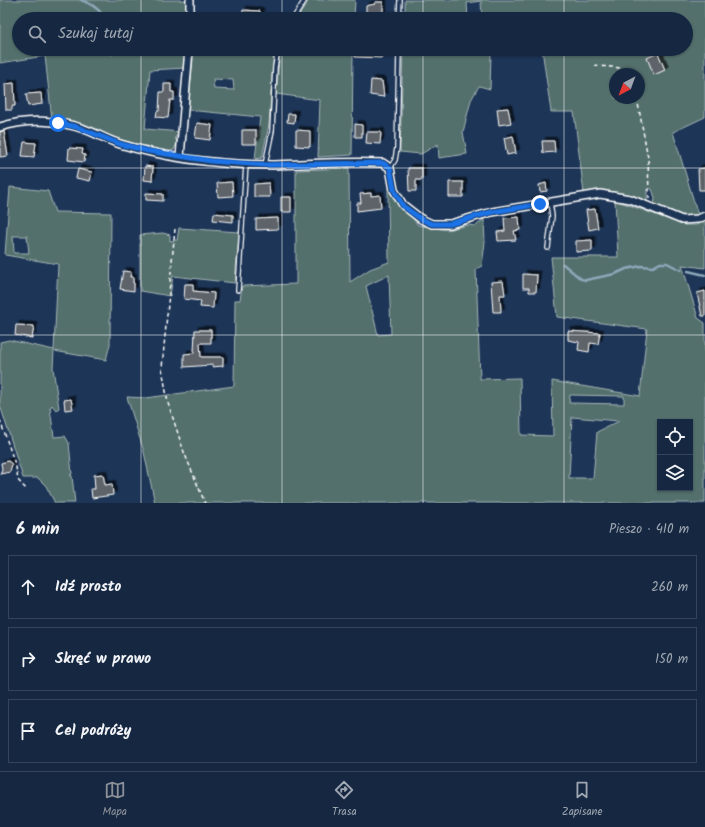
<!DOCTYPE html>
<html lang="pl">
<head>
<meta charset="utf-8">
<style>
  body { margin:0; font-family:Kalam,sans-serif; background:#1f3048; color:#f1f3f6 }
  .controls { position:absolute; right:12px; bottom:12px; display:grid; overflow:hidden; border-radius:0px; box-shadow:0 1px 3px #0004 }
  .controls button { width:36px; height:36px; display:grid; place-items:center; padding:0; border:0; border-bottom:1px solid #35445a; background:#162841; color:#f1f3f6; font:20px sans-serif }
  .compass { position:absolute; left:609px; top:68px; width:36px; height:36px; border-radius:50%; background:#162841; box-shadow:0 1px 3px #0004; rotate:221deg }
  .stop { position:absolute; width:12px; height:12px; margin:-9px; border:3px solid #1a73e8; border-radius:50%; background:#fff }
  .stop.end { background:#1a73e8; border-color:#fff; box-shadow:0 1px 4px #0008 }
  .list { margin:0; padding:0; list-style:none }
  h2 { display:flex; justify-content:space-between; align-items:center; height:52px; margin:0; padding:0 16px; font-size:17px }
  h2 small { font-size:13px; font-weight:400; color:#9ea6b1 }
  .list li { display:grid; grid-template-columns:26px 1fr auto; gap:12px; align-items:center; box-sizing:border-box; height:64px; margin:0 8px 8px; padding:0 8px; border:1px solid #35445a; border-radius:0px }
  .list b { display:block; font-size:15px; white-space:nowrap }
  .list em { font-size:13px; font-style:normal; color:#9ea6b1 }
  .icon { flex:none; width:22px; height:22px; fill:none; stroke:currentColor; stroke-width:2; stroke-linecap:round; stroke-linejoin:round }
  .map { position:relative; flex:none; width:705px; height:503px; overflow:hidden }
  .search { position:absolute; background:#162841; box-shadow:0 1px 3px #0004; left:12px; right:12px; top:12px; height:44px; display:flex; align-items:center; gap:10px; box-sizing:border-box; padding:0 14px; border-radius:22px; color:#9ea6b1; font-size:15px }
  .sheet { height:268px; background:#162841 }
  nav { display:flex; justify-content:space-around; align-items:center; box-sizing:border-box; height:56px; border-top:1px solid #35445a; background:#162841; font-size:11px; color:#9ea6b1 }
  nav a { display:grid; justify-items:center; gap:2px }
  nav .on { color:#8c9099 }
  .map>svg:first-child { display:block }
  .green { fill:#526f6d; stroke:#a8b7b6; fill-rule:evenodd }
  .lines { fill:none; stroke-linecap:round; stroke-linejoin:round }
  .stream { stroke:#8fa8ba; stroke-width:2.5 }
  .building { fill:#5d6469; stroke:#fff; filter:url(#shadow) }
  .lane-casing { stroke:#fff; stroke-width:6 }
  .street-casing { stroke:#fff; stroke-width:10 }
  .path { stroke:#fff; stroke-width:1.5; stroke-dasharray:4 3; stroke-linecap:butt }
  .lane { stroke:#1d3557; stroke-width:3.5 }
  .street { stroke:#1d3557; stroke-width:7 }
  .route { stroke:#1a73e8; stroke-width:5 }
  .grid { fill:none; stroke:#fff; stroke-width:1; stroke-opacity:0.55 }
</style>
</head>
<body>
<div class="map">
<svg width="705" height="503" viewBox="0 0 705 503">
  <defs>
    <filter id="shadow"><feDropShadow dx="3.5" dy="-3.5" stdDeviation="0" flood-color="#0009"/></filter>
  </defs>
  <rect width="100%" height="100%" fill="#1d3557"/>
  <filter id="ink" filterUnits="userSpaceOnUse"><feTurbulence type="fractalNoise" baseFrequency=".025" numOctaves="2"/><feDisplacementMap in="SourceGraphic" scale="8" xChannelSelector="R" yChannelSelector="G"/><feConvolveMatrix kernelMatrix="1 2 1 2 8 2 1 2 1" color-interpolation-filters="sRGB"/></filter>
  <g filter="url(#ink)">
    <!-- green -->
    <path class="green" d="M0 0H186L187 19H19V49H186L185 68 150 70 145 129 181 132V136L175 137 177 143 174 150 170 151C156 149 136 144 122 140 98 132 77 121 52 120L45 56 0 63Z
      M309 0H355L354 19H297Z
      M405 0H705V117L673 132 698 215 686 218 654 206 655 198 652 189H647V202L584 194 574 112H551L542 49H686V19H482L481 1 467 3 468 19H405ZM615 74H639V98H615Z
      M194 49H274L269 124 262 158 255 159 260 117 188 110ZM213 79 233 80 234 90 214 89Z
      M280 49H353L352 155 318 157 320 100 276 94Z
      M403 49H493L491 54 490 89 479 86 471 100 463 132 467 154 439 158 438 144 421 154 400 152Z
      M349 168 350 282 370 269 389 262 388 189 402 210 409 214 418 225 447 230 468 225 476 226 484 219 485 242 482 266 476 269 480 379 520 378 521 435 553 436 552 381 640 396 647 329 557 317 551 257H618L615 200 684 225H696L705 221V268L682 265 698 318 705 323V503H155L144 452 127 397 146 398 234 386 235 300H240L242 286 296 284V170ZM389 275 391 334 378 335 366 286ZM570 395 624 396V404L569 403ZM572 417 619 421 597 432 593 478H569ZM660 422H690V488H660Z
      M10 187 48 191 55 212 111 213 110 344 106 360 54 351 53 368 59 408 56 410 52 405 50 408 54 437 65 436 69 443 72 474 70 475 72 476 75 503H55L46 486 38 478H23L0 405V342L9 340 54 350 58 264 5 255ZM13 236H27L29 253H14Z
      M179 228 239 232 235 283 173 276 170 296 140 291V235L163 233 170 235V241L177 240Z"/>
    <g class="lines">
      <!-- stream -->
      <path class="stream" d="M81 0C89 3 101 9 104 19
        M112 49V54
        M563 264 581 279 586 280 615 274 626 269 641 266 653 267 660 263H667L681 270
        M688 271 705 275"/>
    </g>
    <!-- building -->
    <path class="building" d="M375 2H383V17L366 16V6L375 4Z
      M243 10 260 11V19H242Z
      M355 49H382V58L355 57Z
      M658 53 665 70 654 75 647 58Z
      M371 80 382 81 384 97 370 95Z
      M14 83 15 106H12V110H6L5 84Z
      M164 84H171V92H174V100H170L168 118 156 117 157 111H159L160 92H164Z
      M41 93 42 104 28 106 26 94Z
      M508 108 511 123 499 125 497 109Z
      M288 114H295L294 123 287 122Z
      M197 123 212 125 210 140 195 138Z
      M355 124 362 125V137H355Z
      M242 130H256V144H242Z
      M296 130 310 131V147L296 146Z
      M4 131 8 156 0 157V132Z
      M367 132H381L380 144 366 143Z
      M513 136 516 153 507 155 504 138Z
      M542 141H554L555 152 543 153Z
      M24 142 36 143 34 157 22 156Z
      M69 148 83 149 82 154 85 155 84 162 68 160Z
      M145 166 153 167 152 181 144 180Z
      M408 168H422V180H416V191H409Z
      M705 168V190H699L698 169Z
      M78 169 92 172 90 181 76 178Z
      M232 182 233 196 218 197 217 183Z
      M449 182H463V197H449Z
      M269 183 270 197H254V184Z
      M546 183 547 191 540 192 539 185Z
      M146 193 163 194V201L146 200Z
      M371 193V196L380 195 381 208 357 211V203H361L360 194Z
      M281 197H291V212H281Z
      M595 209 598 228 589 230 586 210Z
      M214 213 233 215V222L213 220Z
      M519 217 520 230 514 231 516 240 498 241 497 232 505 231 504 218Z
      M278 218V229L256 230V219Z
      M592 240V251L576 252V241Z
      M123 271 131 272 130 277H133V283H134V291L120 289Z
      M523 274 537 275 536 292H529V288H523Z
      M503 281 505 295H500L501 312H493L491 282Z
      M185 284H193V291L214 293 213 308 200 307 201 301 184 299Z
      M705 291V316H702L697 293Z
      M16 325 34 326 32 338 15 335Z
      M195 330H211V343H200L201 357H223V366L212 367V365L184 367V354L194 353Z
      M568 331 600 333 598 344 590 343 589 352 578 350 579 342 568 340Z
      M71 399 73 409 65 410 64 400Z
      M8 461 12 464 10 472 0 474 2 469 1 463Z
      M103 474 105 485 112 484 113 495 92 498 91 489H95L94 475Z"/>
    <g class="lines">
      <defs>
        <path id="lane" d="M293 19 305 0
          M399 19 400 0
          M265 165 272 131 275 67 278 49
          M390 168 395 160 397 148 399 49
          M548 248 552 216 550 202
          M238 290 246 164"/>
        <path id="street" d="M190 0V19
          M0 127C26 118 58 120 84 129 96 133 107 140 120 144 169 159 223 165 274 165 310 164 347 161 383 163L390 168 394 190 403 205 421 219 432 224H450L492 212 600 194 630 199 682 220 698 219 705 216
          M180 157 189 49"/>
      </defs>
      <!-- lane casing -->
      <use href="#lane" class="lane-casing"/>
      <!-- street casing -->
      <use href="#street" class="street-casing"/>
      <!-- path -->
      <path class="path" d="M595 65C606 68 624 65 632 74
        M637 98 648 158 649 198
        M175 229 162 368 168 403 184 452 205 503
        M0 420 16 467 18 480 26 489"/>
      <!-- lane -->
      <use href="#lane" class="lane"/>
      <!-- street -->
      <use href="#street" class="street"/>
    </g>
  </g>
  <g class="lines" filter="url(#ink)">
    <!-- route -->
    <path class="route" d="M58 123 77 127 120 144 148 151 211 161 265 165 383 163 390 168 394 190 403 206 421 219 432 224H450L492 212 540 204"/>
  </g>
  <!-- grid -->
  <path class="grid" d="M141 0V19M282 0V19M423 0V19M564 0V19M141 49V503M282 49V503M423 49V503M564 49V503M0 168H705M0 335H705"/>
</svg>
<div class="controls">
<button><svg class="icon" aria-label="locate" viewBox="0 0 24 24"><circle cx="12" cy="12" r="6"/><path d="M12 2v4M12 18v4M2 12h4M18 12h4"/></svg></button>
<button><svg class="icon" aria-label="layers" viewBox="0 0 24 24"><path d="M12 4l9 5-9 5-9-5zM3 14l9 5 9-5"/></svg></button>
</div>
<svg class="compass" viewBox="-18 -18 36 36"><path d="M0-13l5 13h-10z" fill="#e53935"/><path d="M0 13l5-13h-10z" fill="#9ea6b1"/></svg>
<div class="stop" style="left:58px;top:123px"></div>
<div class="stop end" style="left:540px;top:204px"></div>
<div class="search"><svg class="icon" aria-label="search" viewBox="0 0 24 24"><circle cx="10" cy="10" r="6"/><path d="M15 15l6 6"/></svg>Szukaj tutaj</div>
</div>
<section class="sheet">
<h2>6 min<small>Pieszo · 410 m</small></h2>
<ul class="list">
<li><svg class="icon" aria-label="ahead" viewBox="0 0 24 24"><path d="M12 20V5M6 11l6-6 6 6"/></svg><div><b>Idź prosto</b></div><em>260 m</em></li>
<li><svg class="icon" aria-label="right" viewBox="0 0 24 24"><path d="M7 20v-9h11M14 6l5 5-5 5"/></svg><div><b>Skręć w prawo</b></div><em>150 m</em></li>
<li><svg class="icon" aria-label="arrive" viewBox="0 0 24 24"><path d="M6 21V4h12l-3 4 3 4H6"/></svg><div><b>Cel podróży</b></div></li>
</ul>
</section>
<nav>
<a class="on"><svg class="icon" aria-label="map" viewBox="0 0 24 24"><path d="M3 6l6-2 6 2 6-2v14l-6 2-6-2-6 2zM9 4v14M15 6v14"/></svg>Mapa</a>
<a><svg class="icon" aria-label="directions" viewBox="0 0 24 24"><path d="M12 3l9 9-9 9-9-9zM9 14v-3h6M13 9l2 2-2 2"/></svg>Trasa</a>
<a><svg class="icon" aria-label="saved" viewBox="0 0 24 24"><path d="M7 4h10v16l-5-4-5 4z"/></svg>Zapisane</a>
</nav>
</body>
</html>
